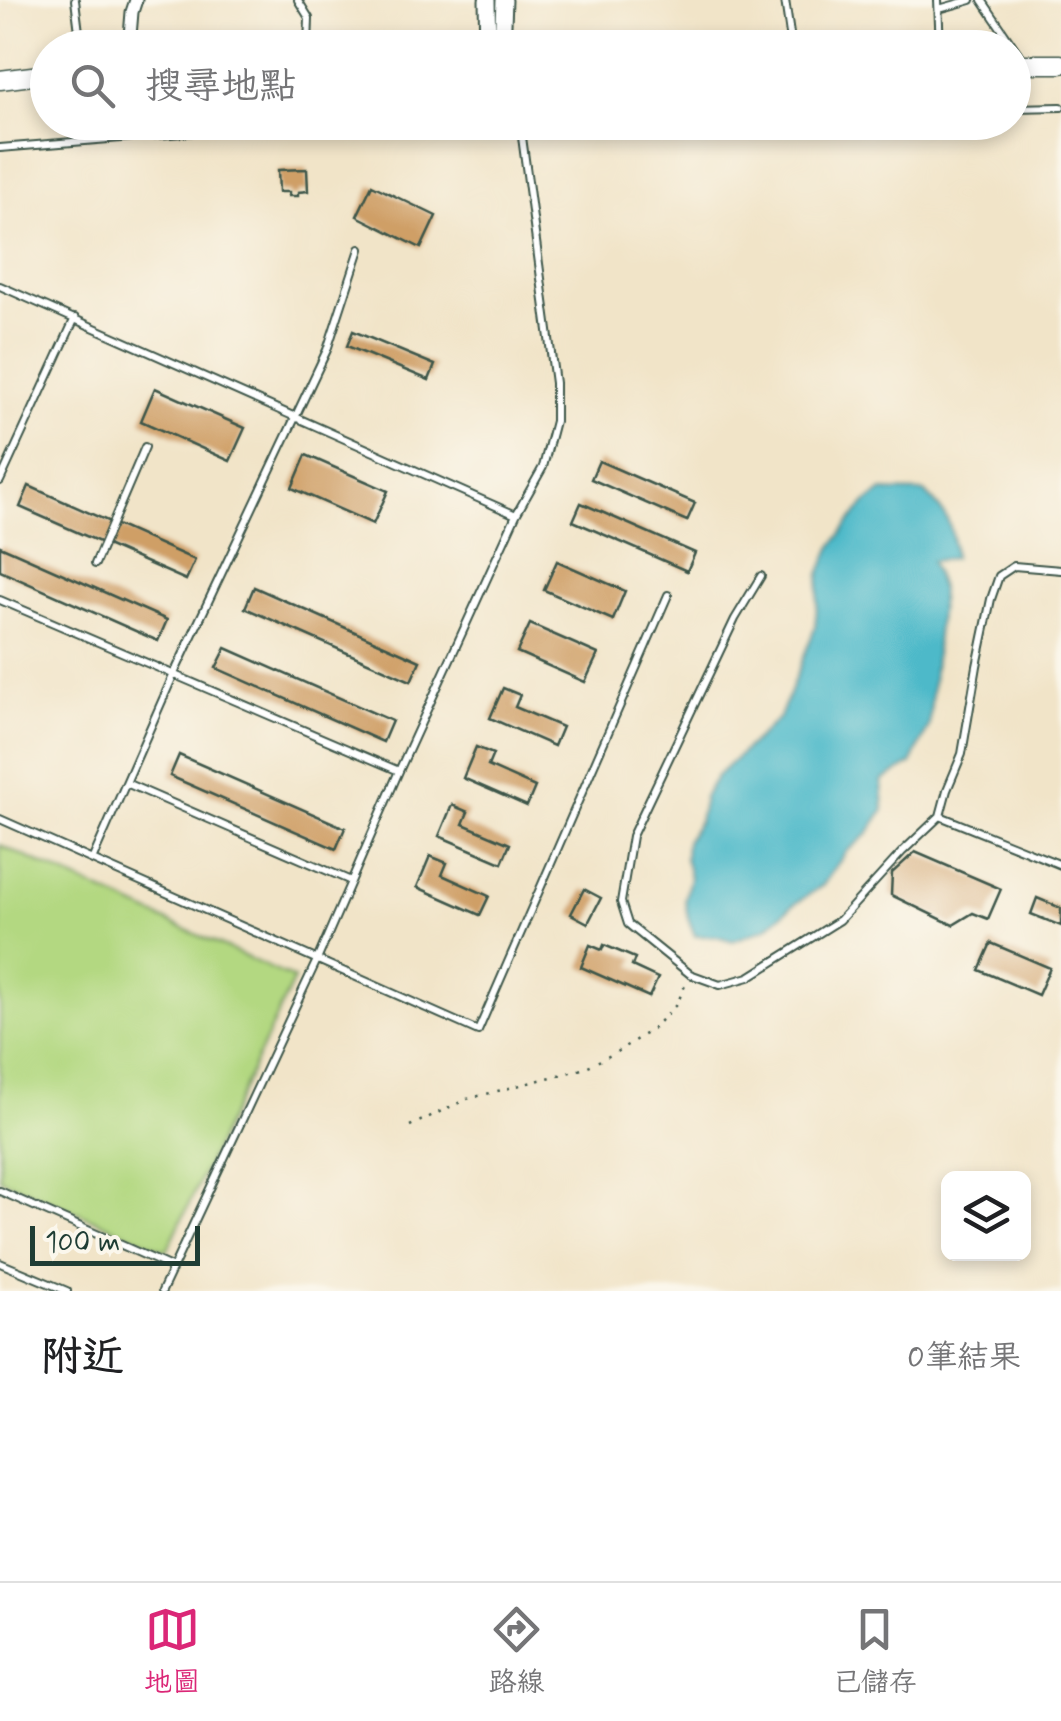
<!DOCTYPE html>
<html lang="zh-TW">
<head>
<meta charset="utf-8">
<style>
  body { margin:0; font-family:Mynerve,"LXGW WenKai TC",sans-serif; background:#f2f2f2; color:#202124 }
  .controls { position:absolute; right:30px; bottom:30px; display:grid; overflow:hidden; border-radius:15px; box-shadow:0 5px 15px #0003 }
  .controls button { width:90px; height:90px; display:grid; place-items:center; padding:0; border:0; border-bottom:2px solid #e0e0e0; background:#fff; color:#202124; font:50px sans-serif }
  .scale { position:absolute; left:30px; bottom:25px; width:170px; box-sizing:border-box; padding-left:10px; border:5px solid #1f3d34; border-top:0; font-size:28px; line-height:35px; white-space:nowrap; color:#1f3d34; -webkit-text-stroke:8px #fbf7ec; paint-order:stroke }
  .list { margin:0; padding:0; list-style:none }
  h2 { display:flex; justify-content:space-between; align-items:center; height:130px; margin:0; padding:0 40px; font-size:42px }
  h2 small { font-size:32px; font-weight:400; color:#757577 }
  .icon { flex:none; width:55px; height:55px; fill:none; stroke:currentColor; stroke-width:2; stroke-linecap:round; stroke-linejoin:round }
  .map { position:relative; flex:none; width:1061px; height:1291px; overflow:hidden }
  .search { position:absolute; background:#fff; box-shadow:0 5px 15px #0003; left:30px; right:30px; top:30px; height:110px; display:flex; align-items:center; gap:25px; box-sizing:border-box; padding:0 35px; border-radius:55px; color:#757577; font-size:38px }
  .sheet { height:290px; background:#fff }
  nav { display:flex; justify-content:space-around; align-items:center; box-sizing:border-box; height:140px; border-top:2px solid #e0e0e0; background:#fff; font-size:28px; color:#757577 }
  nav a { display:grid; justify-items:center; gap:5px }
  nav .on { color:#db2777 }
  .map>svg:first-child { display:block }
  .green { fill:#b3d881; stroke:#698a5a; stroke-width:2.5 }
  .water { fill:#4db9c9; stroke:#367b7e; stroke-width:2.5 }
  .building { fill:#cf9f66 }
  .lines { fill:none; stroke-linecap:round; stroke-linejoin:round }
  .service-casing { stroke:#3e564a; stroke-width:10 }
  .minor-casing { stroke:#3e564a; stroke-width:15 }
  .tertiary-casing { stroke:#3e564a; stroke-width:19 }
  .secondary-casing { stroke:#3e564a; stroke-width:21 }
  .path { stroke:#3e564a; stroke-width:2.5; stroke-dasharray:2.5 8; stroke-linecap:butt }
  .service { stroke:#fff; stroke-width:6 }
  .minor { stroke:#fff; stroke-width:11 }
  .tertiary { stroke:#fff; stroke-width:15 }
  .secondary { stroke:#fff; stroke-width:18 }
</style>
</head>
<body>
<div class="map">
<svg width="1061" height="1291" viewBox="0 0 1061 1291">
  <rect width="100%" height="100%" fill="#fbf7ec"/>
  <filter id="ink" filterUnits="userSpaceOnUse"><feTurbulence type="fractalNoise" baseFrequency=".01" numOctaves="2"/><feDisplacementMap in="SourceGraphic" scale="20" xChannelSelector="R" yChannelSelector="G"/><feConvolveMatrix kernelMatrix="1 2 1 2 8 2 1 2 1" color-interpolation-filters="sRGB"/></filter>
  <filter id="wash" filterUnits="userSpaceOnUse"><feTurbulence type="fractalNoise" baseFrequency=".0048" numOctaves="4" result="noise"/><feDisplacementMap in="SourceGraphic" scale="40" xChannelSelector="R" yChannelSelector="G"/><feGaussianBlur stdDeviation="2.25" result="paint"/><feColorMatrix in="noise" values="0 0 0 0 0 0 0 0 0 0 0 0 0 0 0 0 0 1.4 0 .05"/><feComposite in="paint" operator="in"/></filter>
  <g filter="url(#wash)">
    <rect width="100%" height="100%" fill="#f1e4c8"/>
    <!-- green -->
    <path class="green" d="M0 845 294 979 167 1251 0 1179Z"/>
    <!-- water -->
    <path class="water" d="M882 491 925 492C949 516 953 525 954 558L931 561 941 591 929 726 911 764 882 781 884 810 867 835 846 852 823 885 792 906 766 928 733 941 716 936H695L688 918 685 900 690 877 685 858 686 841 699 821 704 797 716 777 780 717 815 628 820 574 831 548 853 518 866 503Z"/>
    <g id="blocks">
      <!-- building -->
      <path class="building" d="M307 169 308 191 298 192V196H289V192H279L278 170Z
        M372 185 436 216 421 248 357 216Z
        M353 331 435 365 429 380 347 346Z
        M155 388 245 428 230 461 141 421Z
        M306 455 388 491 373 524 292 488Z
        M599 461 695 503 687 521 591 479Z
        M29 486 195 560 186 580 20 507Z
        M581 503 695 553 687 571 573 521Z
        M0 546 167 620 158 641 0 571Z
        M557 561 625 591 613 620 544 590Z
        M254 587 420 661 411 681 245 608Z
        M530 624 598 654 585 682 517 652Z
        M226 648 392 721 383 742 216 668Z
        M503 688 520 695 515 707 562 727 554 746 490 718Z
        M476 747 493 754 488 766 535 787 527 806 463 778Z
        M179 755 345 828 336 849 170 776Z
        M452 805 468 812 463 824 510 844 502 863 439 836Z
        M915 852 1001 889 988 919 973 913 953 925 891 895 892 873Z
        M430 856 447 863 442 875 489 896 480 915 417 887Z
        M584 889 601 898 588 923 571 914Z
        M1037 898 1061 908V926L1031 914Z
        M991 943 1050 968 1038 995 979 970Z
        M590 945 602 950 604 945 635 958 632 966 658 978 649 997 581 967Z"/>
    </g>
  </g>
  <g filter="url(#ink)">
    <use href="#blocks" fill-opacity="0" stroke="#3e564a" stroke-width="2.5"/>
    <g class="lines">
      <defs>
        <path id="service" d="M75 0 81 48
          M298 0 309 18 308 48
          M785 0 792 48
          M938 0 940 48
          M982 0 1022 59
          M939 9 971 0
          M1014 108 1061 107
          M0 148 317 122
          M0 286 516 515
          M0 481 75 318
          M95 564 145 447
          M761 576 735 619 632 836 621 902 628 924 690 974 720 985 749 977 840 920 903 851 940 816 947 790 962 754 977 666 991 599 999 576 1014 566 1061 570
          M0 600 399 771
          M126 783 351 881
          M940 816 1061 865
          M0 819 478 1031 668 595
          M93 858 173 676 327 350 360 249
          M0 1191 171 1267
          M0 1263 67 1291
          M162 1291 317 960 399 771 516 515 543 467 555 421V383L520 122"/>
        <path id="minor" d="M129 48 132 12 136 0"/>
        <path id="tertiary" d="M487 0 488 48
          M502 48 504 0"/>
        <path id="secondary" d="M1014 64H1061
          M0 80 48 74"/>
      </defs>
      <!-- service casing -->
      <use href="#service" class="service-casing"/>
      <!-- minor casing -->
      <use href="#minor" class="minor-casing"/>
      <!-- tertiary casing -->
      <use href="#tertiary" class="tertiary-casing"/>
      <!-- secondary casing -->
      <use href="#secondary" class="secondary-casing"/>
      <!-- path -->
      <path class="path" d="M410 1126 467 1099 582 1069 613 1054 650 1031 677 1004 687 981"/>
      <!-- service -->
      <use href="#service" class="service"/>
      <!-- minor -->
      <use href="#minor" class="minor"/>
      <!-- tertiary -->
      <use href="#tertiary" class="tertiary"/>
      <!-- secondary -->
      <use href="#secondary" class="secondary"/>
    </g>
  </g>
</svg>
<div class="controls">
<button><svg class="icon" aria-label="layers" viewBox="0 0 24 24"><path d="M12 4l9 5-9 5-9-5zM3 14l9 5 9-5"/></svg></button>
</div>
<div class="scale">100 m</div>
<div class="search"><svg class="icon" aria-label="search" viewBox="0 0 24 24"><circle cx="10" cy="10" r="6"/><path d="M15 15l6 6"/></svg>搜尋地點</div>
</div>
<section class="sheet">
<h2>附近<small>0筆結果</small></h2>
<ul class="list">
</ul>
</section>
<nav>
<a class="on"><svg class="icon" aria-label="map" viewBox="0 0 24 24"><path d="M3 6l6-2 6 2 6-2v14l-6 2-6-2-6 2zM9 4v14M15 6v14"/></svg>地圖</a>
<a><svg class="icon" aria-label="directions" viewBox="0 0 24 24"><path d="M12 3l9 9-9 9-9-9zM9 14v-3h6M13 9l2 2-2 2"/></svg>路線</a>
<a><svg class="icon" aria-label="saved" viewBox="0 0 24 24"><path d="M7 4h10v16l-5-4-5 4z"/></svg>已儲存</a>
</nav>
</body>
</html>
